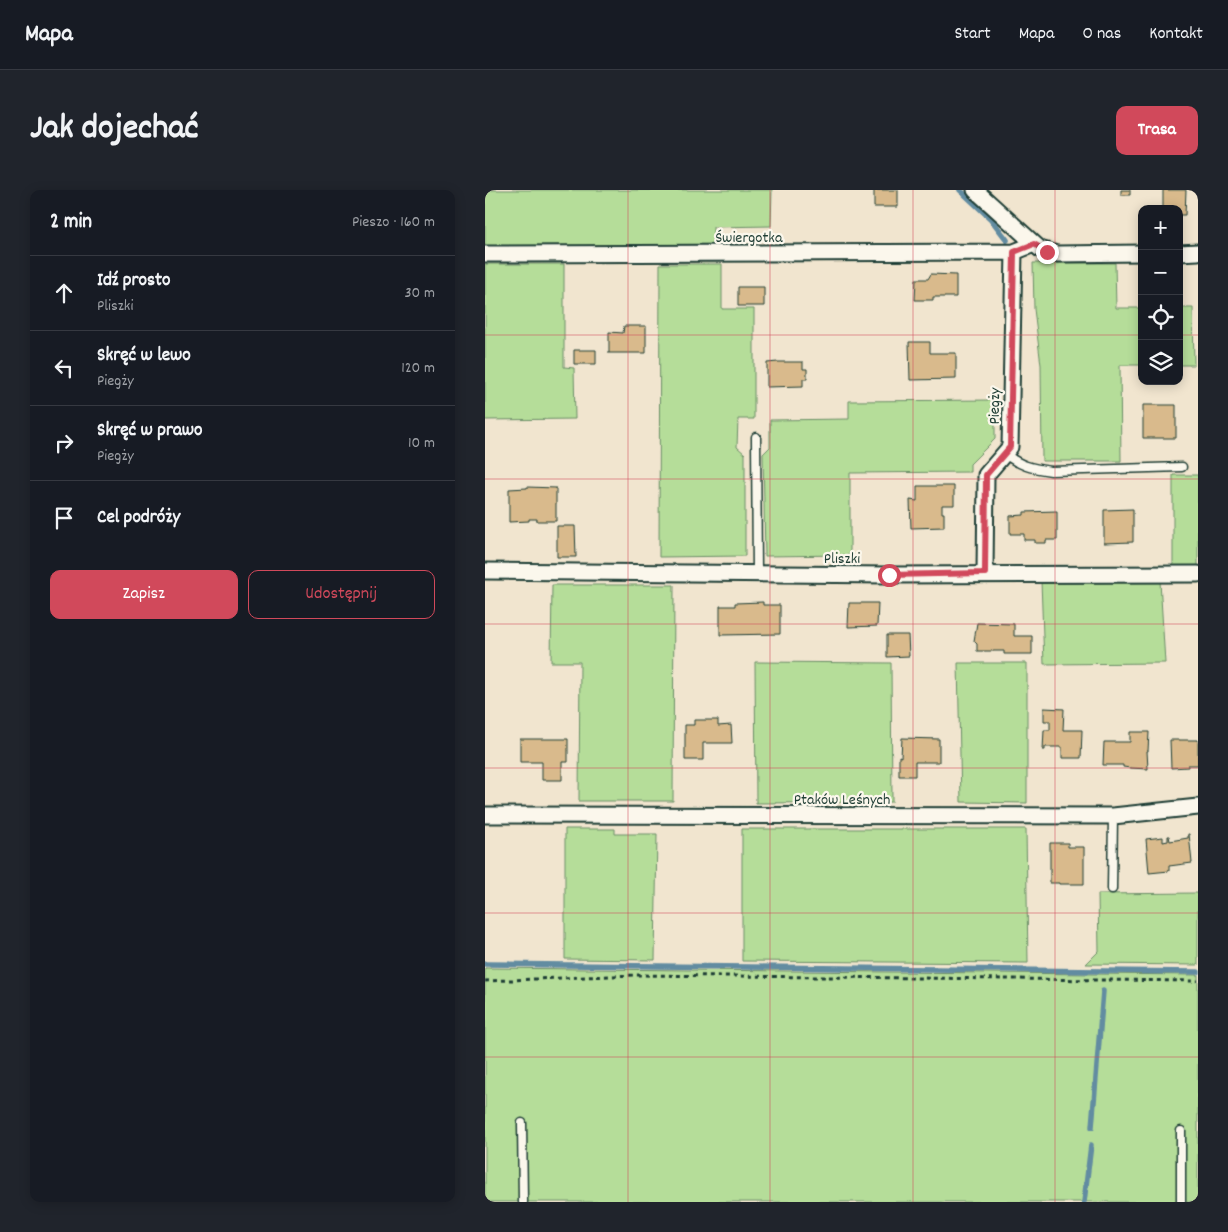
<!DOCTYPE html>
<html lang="pl">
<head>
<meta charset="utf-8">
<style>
  body { margin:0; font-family:Dekko,sans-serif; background:#20242c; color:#f1f3f6 }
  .controls { position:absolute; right:15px; top:15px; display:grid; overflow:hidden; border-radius:10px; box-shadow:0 2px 12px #0003 }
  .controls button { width:45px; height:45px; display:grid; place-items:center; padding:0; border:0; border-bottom:1px solid #363941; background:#171b24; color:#f1f3f6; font:25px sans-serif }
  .stop { position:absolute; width:15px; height:15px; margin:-11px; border:4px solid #d1495b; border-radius:50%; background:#fff }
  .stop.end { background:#d1495b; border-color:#fff; box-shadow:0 1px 5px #0008 }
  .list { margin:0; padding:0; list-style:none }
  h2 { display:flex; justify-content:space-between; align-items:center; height:65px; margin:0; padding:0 20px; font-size:21px }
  h2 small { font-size:16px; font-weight:400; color:#9ea1a6 }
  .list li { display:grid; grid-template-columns:32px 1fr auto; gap:15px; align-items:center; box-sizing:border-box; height:75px; padding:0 20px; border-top:1px solid #363941 }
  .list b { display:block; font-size:19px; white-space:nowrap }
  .list p { margin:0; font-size:16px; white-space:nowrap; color:#9ea1a6 }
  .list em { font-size:16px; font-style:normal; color:#9ea1a6 }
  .actions { display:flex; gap:10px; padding:15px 20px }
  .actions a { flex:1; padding:11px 0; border:1px solid #d1495b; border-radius:10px; text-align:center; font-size:18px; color:#d1495b }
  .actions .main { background:#d1495b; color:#fff }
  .icon { flex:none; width:28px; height:28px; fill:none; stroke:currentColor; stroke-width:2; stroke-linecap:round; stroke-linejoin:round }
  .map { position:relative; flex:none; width:713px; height:1012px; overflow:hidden; border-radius:10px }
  header { display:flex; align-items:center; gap:30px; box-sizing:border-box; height:70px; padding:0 25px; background:#171b24; border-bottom:1px solid #363941 }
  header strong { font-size:24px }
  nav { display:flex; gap:28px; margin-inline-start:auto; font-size:18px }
  .intro { display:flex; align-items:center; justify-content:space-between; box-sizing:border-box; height:120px; padding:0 30px }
  h1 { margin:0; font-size:35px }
  .button { padding:12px 22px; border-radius:10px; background:#d1495b; color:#fff; font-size:18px; font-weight:700 }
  main { display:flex; gap:30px; padding:0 30px }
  aside { flex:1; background:#171b24; border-radius:10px; box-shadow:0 2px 12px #0003 }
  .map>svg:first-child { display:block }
  .green { fill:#b5dd99; stroke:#6a8d66 }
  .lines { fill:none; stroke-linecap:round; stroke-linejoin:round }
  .stream { stroke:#628ca1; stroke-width:5.5 }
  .building { fill:#d9ba8c; stroke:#1f3d34 }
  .service-casing { stroke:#1f3d34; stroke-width:11 }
  .minor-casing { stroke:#1f3d34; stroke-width:19 }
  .path { stroke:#1f3d34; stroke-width:3; stroke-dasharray:4 4; stroke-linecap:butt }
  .service { stroke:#fbf7ec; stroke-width:8 }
  .minor { stroke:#fbf7ec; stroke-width:15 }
  .route { stroke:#d1495b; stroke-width:6 }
  .grid { fill:none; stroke:#d1495b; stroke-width:1; stroke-opacity:0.55 }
  .labels { text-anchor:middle; stroke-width:4.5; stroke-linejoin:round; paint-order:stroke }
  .street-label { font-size:16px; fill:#1f3d34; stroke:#fbf7ec }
</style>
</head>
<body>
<header>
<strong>Mapa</strong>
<nav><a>Start</a><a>Mapa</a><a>O nas</a><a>Kontakt</a></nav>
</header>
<div class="intro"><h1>Jak dojechać</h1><a class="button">Trasa</a></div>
<main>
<aside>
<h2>2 min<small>Pieszo · 160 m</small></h2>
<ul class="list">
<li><svg class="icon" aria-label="ahead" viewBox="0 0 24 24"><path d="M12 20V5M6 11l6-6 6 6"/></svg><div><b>Idź prosto</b><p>Pliszki</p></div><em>30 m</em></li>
<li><svg class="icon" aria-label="left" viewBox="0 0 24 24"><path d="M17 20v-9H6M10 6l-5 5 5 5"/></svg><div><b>Skręć w lewo</b><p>Piegży</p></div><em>120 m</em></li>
<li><svg class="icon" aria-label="right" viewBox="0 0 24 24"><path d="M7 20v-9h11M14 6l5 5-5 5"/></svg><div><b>Skręć w prawo</b><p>Piegży</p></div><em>10 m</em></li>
<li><svg class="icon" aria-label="arrive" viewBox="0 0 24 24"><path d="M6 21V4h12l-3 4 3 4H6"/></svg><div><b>Cel podróży</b></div></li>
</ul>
<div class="actions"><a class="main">Zapisz</a><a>Udostępnij</a></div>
</aside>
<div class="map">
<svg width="713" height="1012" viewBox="0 0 713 1012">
  <rect width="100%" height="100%" fill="#f1e5cf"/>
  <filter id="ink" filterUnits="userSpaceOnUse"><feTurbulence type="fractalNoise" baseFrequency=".02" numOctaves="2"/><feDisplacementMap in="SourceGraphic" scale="10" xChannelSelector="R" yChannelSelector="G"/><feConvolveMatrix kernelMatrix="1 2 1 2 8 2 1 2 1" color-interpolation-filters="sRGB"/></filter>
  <g filter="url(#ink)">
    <!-- green -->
    <path class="green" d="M0 0H287L286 36 228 37V58H0Z
      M548 73H630L631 118H657V175H635L636 271H557L556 175 549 119Z
      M0 74H79V177L89 178 90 229 0 230Z
      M175 74H237V119H269V229H253L252 257 260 264V366L174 367Z
      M694 118H708L709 175H694Z
      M510 210V249L485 274V282L365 283V365L280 366 278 264 285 257V230L364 229V211Z
      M688 285H713V377H688Z
      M556 391H675L680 473 559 474Z
      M67 395H189L188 611H94L95 472H66Z
      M270 472 406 473 407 612 271 613Z
      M473 473H542V613L476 612Z
      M80 639H130V644H172L170 770 80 769Z
      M257 639H541L543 773 257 771Z
      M713 703V775L601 774 614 761 613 704Z
      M0 778 713 785V1012H0Z"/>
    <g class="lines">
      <!-- stream -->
      <path class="stream" d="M475 0 506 29 522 50
        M0 774 713 782
        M607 937 618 801
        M599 1012 606 955"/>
    </g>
    <!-- building -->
    <path class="building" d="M389 0H413V17H389Z
      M636 0H645V5H636Z
      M678 0H701L700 25H694V19H678Z
      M446 84 471 85V107H448V110H430L431 89H443Z
      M253 97H279V116H253Z
      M139 136H161V163H124V142L138 143Z
      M424 152H445V163H471V189L425 190Z
      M89 160H111V174H89Z
      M293 172H318V179H322V189H318V196L282 197V173Z
      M658 215H691V248H658Z
      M432 296H469V315H457V323H459V337L426 338 425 310 432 311Z
      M42 297 71 298V331H52V329H44V331L24 332V299L42 298Z
      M648 319V352L619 353V320Z
      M572 321V350H561V353H550V350H539V344H525V326L539 325V322Z
      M72 336H90L91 367H72Z
      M278 412V415H295V444L235 445V416H250V413Z
      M364 413H393L392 436 363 437Z
      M492 433 529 434V446H547V464H519V461H492V454L489 451Z
      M402 445H423L424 466 402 467Z
      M559 518 579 519 578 540H597L596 568H577V557H560V560H558L559 540H565V531H559Z
      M209 530H233V536L246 535 247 553H218V570H200V535H209Z
      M645 542H664L663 561H662L663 579 645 578 638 577V575H618L619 552H645Z
      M417 548 454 549V572H430V586H414V566L416 567Z
      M35 549H83V572H77V590H57V572H35Z
      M685 550H713V575H703V577L686 578Z
      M703 644H704L707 673 684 676V681L664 683 661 649 678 647V652L683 651V646H684L685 651 703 648Z
      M565 653H583V657H599V694H574V693H565Z"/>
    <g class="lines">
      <defs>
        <path id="service" d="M271 247 272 384
          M520 264C536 276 545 278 566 281L697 277
          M627 699 628 626
          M37 933 38 1012
          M696 941V1012"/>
        <path id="minor" d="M490 0 555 59 572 64 657 63
          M694 63 713 62
          M0 64 529 62 549 54
          M0 381 404 385 713 384
          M500 383 501 285 525 257 529 62
          M0 625 628 626 713 617"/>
      </defs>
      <!-- service casing -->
      <use href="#service" class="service-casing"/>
      <!-- minor casing -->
      <use href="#minor" class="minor-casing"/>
      <!-- path -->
      <path class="path" d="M0 791 151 785 713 791"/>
      <!-- service -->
      <use href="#service" class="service"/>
      <!-- minor -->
      <use href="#minor" class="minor"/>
    </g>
  </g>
  <g class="lines" filter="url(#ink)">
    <!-- route -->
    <path class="route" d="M404 385 500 383 501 285 525 257 529 62 549 54 562 62"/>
  </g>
  <!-- grid -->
  <path class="grid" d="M143 0V1012M285 0V1012M428 0V1012M570 0V1012M0 145H657M694 145H713M0 289H713M0 434H713M0 578H713M0 723H713M0 867H713"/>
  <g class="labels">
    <!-- street labels -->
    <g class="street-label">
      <text x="264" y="52">Świergotka</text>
      <text transform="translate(508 216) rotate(-89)" y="6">Piegży</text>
      <text x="357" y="373">Pliszki</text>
      <text x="357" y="614">Ptaków Leśnych</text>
    </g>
  </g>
</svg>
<div class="controls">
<button>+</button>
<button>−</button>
<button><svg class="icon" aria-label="locate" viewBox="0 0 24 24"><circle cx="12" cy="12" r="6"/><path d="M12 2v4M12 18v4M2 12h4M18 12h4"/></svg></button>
<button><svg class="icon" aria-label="layers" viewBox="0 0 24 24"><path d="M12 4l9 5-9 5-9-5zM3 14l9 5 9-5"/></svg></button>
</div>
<div class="stop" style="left:404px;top:385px"></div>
<div class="stop end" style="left:562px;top:62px"></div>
</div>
</main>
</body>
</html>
